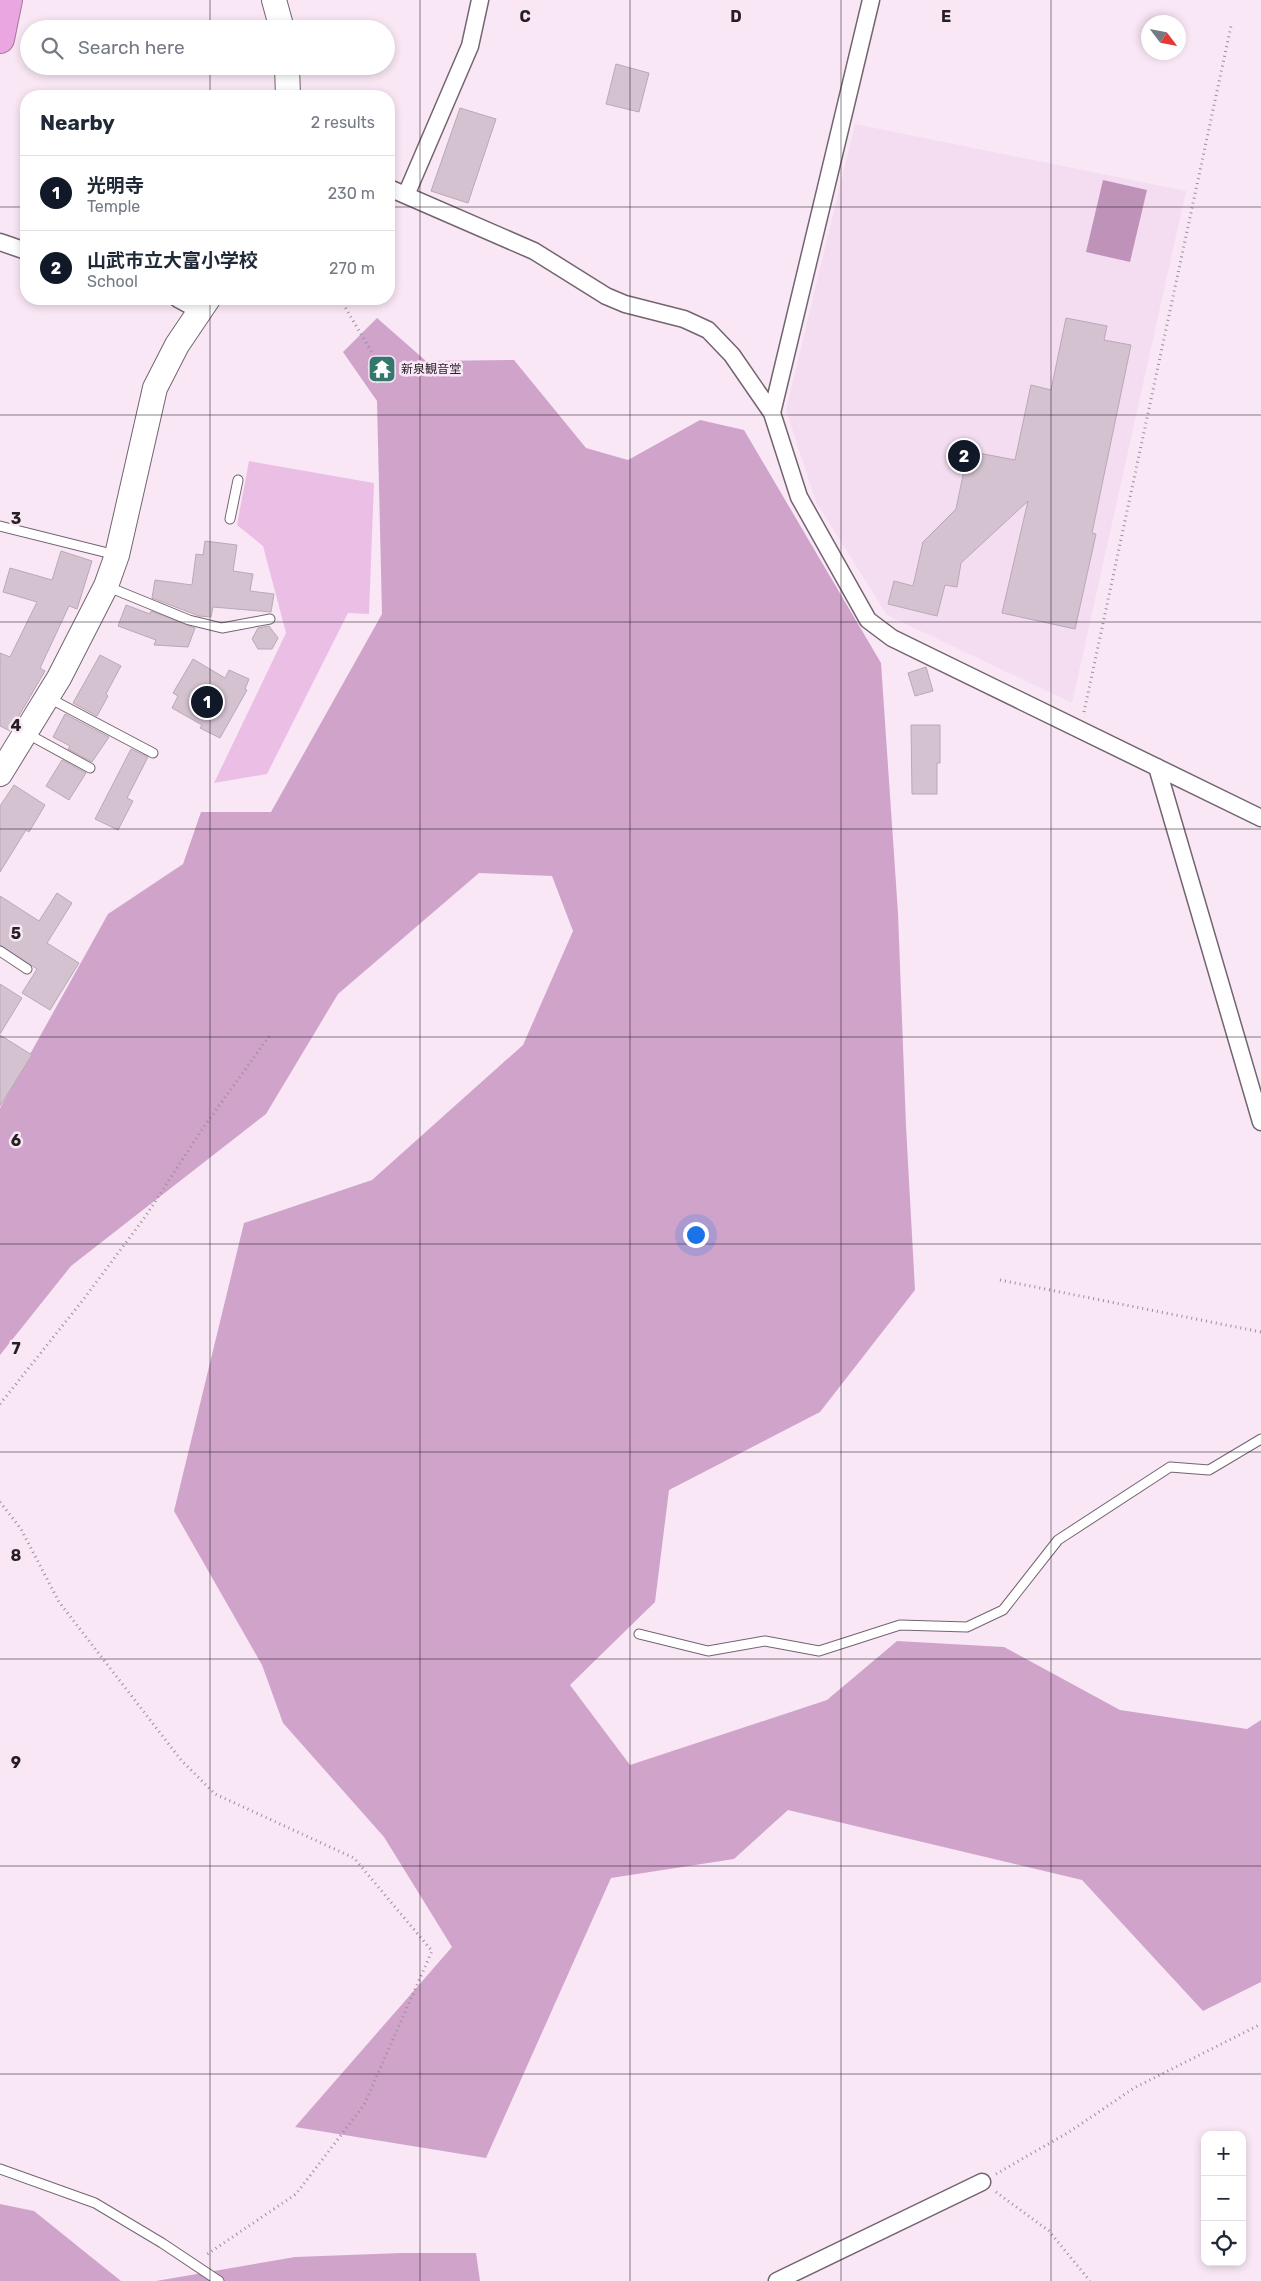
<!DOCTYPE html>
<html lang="en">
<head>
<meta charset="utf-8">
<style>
  body { margin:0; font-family:Rubik,"Noto Sans JP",sans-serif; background:#f6f6f7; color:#1f2937 }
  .controls { position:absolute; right:15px; bottom:15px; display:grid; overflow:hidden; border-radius:10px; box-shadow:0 2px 8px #0003 }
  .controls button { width:45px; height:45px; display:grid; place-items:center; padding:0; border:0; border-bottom:1px solid #e0e1e3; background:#fff; color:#1f2937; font:25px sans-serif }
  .compass { position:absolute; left:1141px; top:15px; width:45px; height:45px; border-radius:50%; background:#fff; box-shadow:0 2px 8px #0003; rotate:122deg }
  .you { position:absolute; left:695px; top:1234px; width:18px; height:18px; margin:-12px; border:4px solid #fff; border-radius:50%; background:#1a73e8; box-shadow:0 0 0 8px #1a73e833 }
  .badge { display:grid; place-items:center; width:32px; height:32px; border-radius:50%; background:#111827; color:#fff; font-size:16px; font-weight:700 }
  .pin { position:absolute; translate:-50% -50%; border:2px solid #fff; box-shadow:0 1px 5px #0006 }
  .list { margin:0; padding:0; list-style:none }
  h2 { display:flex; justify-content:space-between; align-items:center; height:65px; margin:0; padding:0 20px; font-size:21px }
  h2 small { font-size:16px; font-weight:400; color:#747a83 }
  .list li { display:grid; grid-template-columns:32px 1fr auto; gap:15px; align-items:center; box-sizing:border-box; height:75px; padding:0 20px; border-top:1px solid #e0e1e3 }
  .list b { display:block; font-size:19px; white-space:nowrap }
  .list p { margin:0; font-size:16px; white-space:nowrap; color:#747a83 }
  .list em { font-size:16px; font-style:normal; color:#747a83 }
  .icon { flex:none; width:28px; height:28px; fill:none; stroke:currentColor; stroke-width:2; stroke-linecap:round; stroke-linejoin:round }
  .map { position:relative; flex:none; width:1261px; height:2281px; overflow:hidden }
  .search { position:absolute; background:#fff; box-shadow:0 2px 8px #0003; left:20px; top:20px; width:375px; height:55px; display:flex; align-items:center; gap:12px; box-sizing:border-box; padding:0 18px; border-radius:28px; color:#747a83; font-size:19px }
  .panel { position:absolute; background:#fff; box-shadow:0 2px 8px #0003; left:20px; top:90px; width:375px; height:215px; border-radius:20px }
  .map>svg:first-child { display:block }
  .built { fill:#f4dcf1 }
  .green { fill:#ebbfe5 }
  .forest { fill:#d0a4ca }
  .water { fill:#bf93b9 }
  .building { fill:#d4c2d1; stroke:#b9a8b6 }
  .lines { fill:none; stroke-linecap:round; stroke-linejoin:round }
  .lane-casing { stroke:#736471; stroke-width:11 }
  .street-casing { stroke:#736471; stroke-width:19 }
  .secondary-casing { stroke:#736471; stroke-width:26 }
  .highway-casing { stroke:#a4779f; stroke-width:30 }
  .path { stroke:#9b8e99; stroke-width:3; stroke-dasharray:1 4; stroke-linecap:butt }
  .lane { stroke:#fff; stroke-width:9 }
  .street { stroke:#fff; stroke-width:16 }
  .secondary { stroke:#fff; stroke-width:24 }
  .highway { stroke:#e9a6e1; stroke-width:28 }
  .grid { fill:none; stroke:#251f24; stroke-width:1; stroke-opacity:0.55 }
  .labels { text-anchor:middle; stroke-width:5; stroke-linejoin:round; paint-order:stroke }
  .poi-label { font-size:12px; fill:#251f24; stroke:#f9e7f6; text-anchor:start }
  .grid-label { font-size:16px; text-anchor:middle; font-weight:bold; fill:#251f24; stroke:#f9e7f6; stroke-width:5; stroke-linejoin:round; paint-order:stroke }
</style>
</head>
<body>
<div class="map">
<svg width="1261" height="2281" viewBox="0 0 1261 2281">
  <rect width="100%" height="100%" fill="#f9e7f6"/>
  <!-- built -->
  <path class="built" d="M855 124 1186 191 1072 703 887 615 816 502 786 410Z"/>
  <!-- green -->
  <path class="green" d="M249 461 374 483 369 614 348 613 267 774 214 783 286 633 263 546 237 525Z"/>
  <!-- forest -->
  <path class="forest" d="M377 318 426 361 514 360 586 448 628 460 700 420 744 430 881 663 898 913 906 1126 915 1290 820 1412 669 1490 655 1602 570 1685 630 1765 827 1700 897 1641 1004 1647 1120 1710 1247 1729 1261 1720V1982L1203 2011 1082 1880 788 1810 734 1859 611 1878 486 2158 295 2127 452 1947 384 1837 283 1723 262 1665 174 1511 244 1223 372 1180 523 1045 573 931 552 876 479 873 338 994 266 1114 71 1266 0 1355V1108L108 914 183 864 201 812H271L382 614 377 401 343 352Z
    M0 2204 34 2211 121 2281H0Z
    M401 2253H476L480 2281H156L295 2257Z"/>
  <!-- water -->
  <path class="water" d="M1103 180 1147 190 1130 262 1086 252Z"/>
  <!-- building -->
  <path class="building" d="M616 64 649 73 639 112 606 104Z
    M460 108 496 119 468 203 431 191Z
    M1066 318 1107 326 1104 340 1131 345 1092 533 1096 534 1075 629 1002 613 1028 501 961 563 957 587 945 585 937 616 888 604 894 581 913 586 923 542 956 509 968 451 1015 460 1031 385 1051 390Z
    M386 354 398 372 377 385 366 367Z
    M205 541 237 545 233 571 253 574 250 591 274 594 271 612 213 607 211 617 199 616 152 598 155 580 192 585 196 554 203 555Z
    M61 551 92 561 77 609 69 606 40 668 45 671 10 731 0 726V653L10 657 37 602 3 592 10 568 52 580Z
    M126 605 150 614 151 611 195 628 188 647 154 645 156 640 118 626Z
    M269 626 278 638 272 649H258L252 639 258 628Z
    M100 655 121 666 106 694 108 696 97 716 73 703Z
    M193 659 225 678 229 670 249 679 245 689 247 690 220 738 200 728 202 725 172 708 178 696 173 693Z
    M926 667 933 691 915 696 908 673Z
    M65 714 109 737 92 762 68 749 70 746 53 737Z
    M911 725H940V763H937V794H912Z
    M131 749 148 757 127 798 133 801 118 830 95 819Z
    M62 760 86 773 69 800 46 786Z
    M14 785 45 805 29 832 26 830 0 872V806Z
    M57 893 72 903 47 943 79 963 50 1010 22 993 37 969 0 945V896L39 921Z
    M0 984 22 998 0 1034Z
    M0 1035 32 1055 0 1106Z"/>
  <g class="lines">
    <defs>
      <path id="lane" d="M230 519 238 480
        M0 526 116 555
        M106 586 189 620 222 628 270 619
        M49 698 153 753
        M26 733 90 768
        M0 951 27 969
        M639 1634 708 1651 765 1641 819 1651 900 1625 967 1627 1003 1610 1058 1540 1170 1467 1209 1470 1261 1439
        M0 2169 95 2203 162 2243 219 2281"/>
      <path id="street" d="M389 188 534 251 606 296 625 304 684 319 708 330 732 355 772 413 799 497 868 620 892 638 1261 818
        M406 195 470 46 480 0
        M0 242 26 251
        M178 299 200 311
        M772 413 871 0
        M1157 767 1261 1122
        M777 2281 982 2182"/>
      <path id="secondary" d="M274 0 282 29
        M287 66 288 96
        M0 774 59 678 106 586 117 555 155 388 177 345 208 299"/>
      <path id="highway" d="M0 39 8 0"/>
    </defs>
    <!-- lane casing -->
    <use href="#lane" class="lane-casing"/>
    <!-- street casing -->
    <use href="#street" class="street-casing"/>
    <!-- secondary casing -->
    <use href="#secondary" class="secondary-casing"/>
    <!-- highway casing -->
    <use href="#highway" class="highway-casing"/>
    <!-- path -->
    <path class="path" d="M343 299 342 302 374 356
      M1084 712 1231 26
      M1000 1280 1261 1332
      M0 1404 83 1300 145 1217 201 1131 270 1035
      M0 1502 21 1529 59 1602 181 1760 215 1794 354 1858 432 1951 364 2105 296 2194 206 2255
      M996 2174 1069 2132 1134 2088 1261 2024
      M996 2192 1049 2231 1090 2281"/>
    <!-- lane -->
    <use href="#lane" class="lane"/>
    <!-- street -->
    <use href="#street" class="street"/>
    <!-- secondary -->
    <use href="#secondary" class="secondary"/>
    <!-- highway -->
    <use href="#highway" class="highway"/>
  </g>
  <!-- grid -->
  <path class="grid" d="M210 0V29M420 0V2281M630 0V2281M841 0V2281M1051 0V2281M210 66V96M0 207H26M389 207H1261M210 299V2281M0 415H1261M0 622H1261M0 829H1261M0 1037H1261M0 1244H1261M0 1452H1261M0 1659H1261M0 1866H1261M0 2074H1261"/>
  <!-- icons -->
  <defs>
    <symbol id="temple-square" viewBox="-11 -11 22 22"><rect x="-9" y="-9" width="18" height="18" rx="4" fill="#34786d" stroke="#f9e7f6"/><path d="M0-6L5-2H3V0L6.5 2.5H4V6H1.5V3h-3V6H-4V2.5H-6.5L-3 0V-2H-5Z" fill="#fff"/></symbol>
  </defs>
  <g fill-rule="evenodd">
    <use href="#temple-square" x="366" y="353" width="32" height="32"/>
  </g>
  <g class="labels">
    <!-- poi labels -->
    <g class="poi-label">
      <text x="401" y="373">新泉観音堂</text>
    </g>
  </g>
  <g class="grid-label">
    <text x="525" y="22">C</text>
    <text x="736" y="22">D</text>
    <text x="946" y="22">E</text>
    <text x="16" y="524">3</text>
    <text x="16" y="731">4</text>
    <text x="16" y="939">5</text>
    <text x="16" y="1146">6</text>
    <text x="16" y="1354">7</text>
    <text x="16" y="1561">8</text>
    <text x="16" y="1768">9</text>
  </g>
</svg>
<div class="controls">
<button>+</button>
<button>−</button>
<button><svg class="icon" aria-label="locate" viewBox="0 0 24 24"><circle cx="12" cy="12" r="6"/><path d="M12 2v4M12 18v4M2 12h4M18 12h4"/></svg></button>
</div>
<svg class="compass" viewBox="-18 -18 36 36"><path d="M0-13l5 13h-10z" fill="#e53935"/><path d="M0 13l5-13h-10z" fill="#747a83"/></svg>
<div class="you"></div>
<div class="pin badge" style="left:207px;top:702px">1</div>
<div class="pin badge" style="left:964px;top:456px">2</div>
<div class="search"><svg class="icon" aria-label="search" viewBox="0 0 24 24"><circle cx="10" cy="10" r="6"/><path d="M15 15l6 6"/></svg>Search here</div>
<section class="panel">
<h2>Nearby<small>2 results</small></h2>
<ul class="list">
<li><span class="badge">1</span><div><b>光明寺</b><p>Temple</p></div><em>230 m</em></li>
<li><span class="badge">2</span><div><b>山武市立大富小学校</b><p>School</p></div><em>270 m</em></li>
</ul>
</section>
</div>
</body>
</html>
